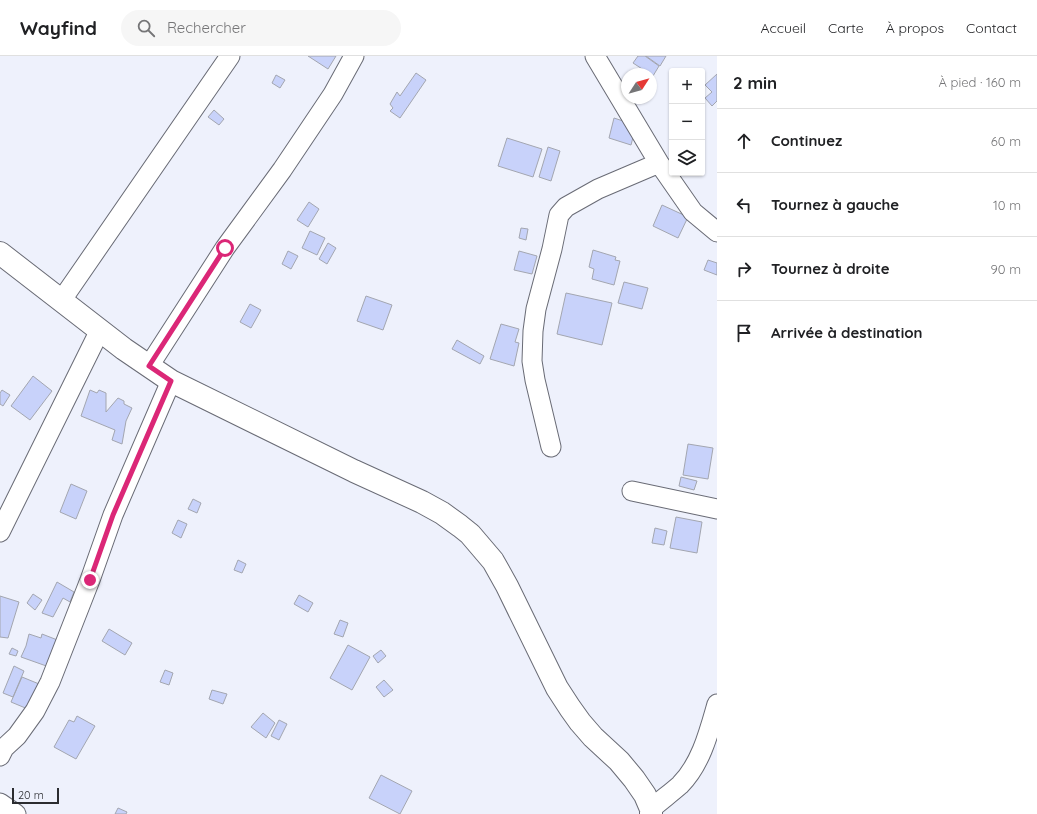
<!DOCTYPE html>
<html lang="fr">
<head>
<meta charset="utf-8">
<style>
  body { margin:0; font-family:Quicksand,sans-serif; background:#f6f6f6; color:#202124 }
  .controls { position:absolute; right:12px; top:12px; display:grid; overflow:hidden; border-radius:4px; box-shadow:0 1px 3px #0004 }
  .controls button { width:36px; height:36px; display:grid; place-items:center; padding:0; border:0; border-bottom:1px solid #e0e0e0; background:#fff; color:#202124; font:20px sans-serif }
  .compass { position:absolute; left:621px; top:12px; width:36px; height:36px; border-radius:50%; background:#fff; box-shadow:0 1px 3px #0004; rotate:54deg }
  .scale { position:absolute; left:12px; bottom:10px; width:47px; box-sizing:border-box; padding-left:4px; border:2px solid #2b2c30; border-top:0; font-size:11px; line-height:14px; white-space:nowrap; color:#2b2c30; -webkit-text-stroke:3px #eef1fc; paint-order:stroke }
  .stop { position:absolute; width:12px; height:12px; margin:-9px; border:3px solid #db2777; border-radius:50%; background:#fff }
  .stop.end { background:#db2777; border-color:#fff; box-shadow:0 1px 4px #0008 }
  .list { margin:0; padding:0; list-style:none }
  h2 { display:flex; justify-content:space-between; align-items:center; height:52px; margin:0; padding:0 16px; font-size:17px }
  h2 small { font-size:13px; font-weight:400; color:#757577 }
  .list li { display:grid; grid-template-columns:26px 1fr auto; gap:12px; align-items:center; box-sizing:border-box; height:64px; padding:0 16px; border-top:1px solid #e0e0e0 }
  .list b { display:block; font-size:15px; white-space:nowrap }
  .list em { font-size:13px; font-style:normal; color:#757577 }
  .icon { flex:none; width:22px; height:22px; fill:none; stroke:currentColor; stroke-width:2; stroke-linecap:round; stroke-linejoin:round }
  .map { position:relative; flex:none; width:717px; height:758px; overflow:hidden }
  header { display:flex; align-items:center; gap:24px; box-sizing:border-box; height:56px; padding:0 20px; background:#fff; border-bottom:1px solid #e0e0e0 }
  header strong { font-size:19px }
  nav { display:flex; gap:22px; margin-inline-start:auto; font-size:14px }
  .search { width:280px; height:36px; background:#f6f6f6; display:flex; align-items:center; gap:10px; box-sizing:border-box; padding:0 14px; border-radius:22px; color:#757577; font-size:15px }
  main { display:flex }
  aside { flex:1; background:#fff }
  .map>svg:first-child { display:block }
  .building { fill:#c8d2fa; stroke:#a3a6b0 }
  .lines { fill:none; stroke-linecap:round; stroke-linejoin:round }
  .minor-casing { stroke:#696b75; stroke-width:21 }
  .tertiary-casing { stroke:#696b75; stroke-width:24 }
  .minor { stroke:#fff; stroke-width:19 }
  .tertiary { stroke:#fff; stroke-width:22 }
  .route { stroke:#db2777; stroke-width:5 }
</style>
</head>
<body>
<header>
<strong>Wayfind</strong>
<div class="search"><svg class="icon" aria-label="search" viewBox="0 0 24 24"><circle cx="10" cy="10" r="6"/><path d="M15 15l6 6"/></svg>Rechercher</div>
<nav><a>Accueil</a><a>Carte</a><a>À propos</a><a>Contact</a></nav>
</header>
<main>
<div class="map">
<svg width="717" height="758" viewBox="0 0 717 758">
  <rect width="100%" height="100%" fill="#eef1fc"/>
  <!-- building -->
  <path class="building" d="M308 0H336L328 13Z
    M638 0H645L659 10 653 20 633 7Z
    M646 0H666L660 10Z
    M416 17 426 24 400 62 390 55 393 52 390 48 397 36 400 40Z
    M717 18V45L712 50 705 42 712 36 705 29Z
    M276 19 285 24 280 32 272 27Z
    M214 54 224 63 219 69 208 61Z
    M614 62 623 65V62L637 66 631 89 609 82Z
    M507 82 542 93 533 121 498 110Z
    M548 91 560 95 551 125 539 121Z
    M309 146 319 153 308 171 297 164Z
    M662 149 688 161 678 182 653 170Z
    M521 172 528 173 526 184 519 182Z
    M310 175 325 182 317 199 302 192Z
    M328 187 336 192 327 208 319 203Z
    M593 194 616 201 615 204 620 205 614 229 592 223 594 213 589 211Z
    M288 195 298 200 291 213 282 208Z
    M519 195 537 200 532 218 514 214Z
    M708 204 717 207V219L704 214Z
    M624 226 648 232 642 253 618 247Z
    M566 237 612 247 602 289 557 278Z
    M366 240 392 249 383 274 357 265Z
    M250 248 261 254 251 272 240 266Z
    M501 268 519 273 515 286 519 287 514 310 490 303Z
    M457 284 484 300 480 308 452 293Z
    M33 320 52 335 30 364 11 350Z
    M2 334 10 339 3 350 0 348V337Z
    M90 334 97 337 99 334 106 337V356L118 342 124 345V348L132 352 126 365 122 388 112 384 115 374 81 360Z
    M688 388 713 392 708 423 683 419Z
    M681 421 697 425 694 434 679 430Z
    M71 428 87 435 76 463 60 456Z
    M193 443 201 447 197 457 188 453Z
    M676 461 702 466 697 497 670 492Z
    M178 464 187 468 181 482 172 477Z
    M655 472 667 475 664 489 652 487Z
    M238 504 246 508 242 517 234 514Z
    M57 526 74 536 70 546 63 542 53 561 42 557Z
    M33 538 42 544 35 554 27 547Z
    M299 539 313 547 308 556 294 548Z
    M0 540 19 546 8 582 0 581Z
    M340 564 348 567 343 581 334 578Z
    M109 573 132 587 125 599 102 585Z
    M29 578 41 582 42 578 60 585 52 612 21 601 26 590Z
    M348 589 370 601 352 634 330 622Z
    M12 592 18 595 16 600 9 598Z
    M381 594 386 600 378 607 373 600Z
    M14 610 24 615 13 641 3 637Z
    M165 614 173 617 169 629 160 626Z
    M22 621 44 630 35 656 11 646Z
    M384 624 393 634 384 641 376 631Z
    M212 634 227 638 223 648 209 643Z
    M263 657 275 667 266 682 251 671Z
    M77 660 95 670 76 703 54 691 69 664 74 666Z
    M279 664 287 668 279 684 271 680Z
    M381 719 412 735 400 758 369 742Z
    M118 752 127 756 126 758H115Z"/>
  <g class="lines">
    <defs>
      <path id="minor" d="M595 0 659 107 693 156 717 176
        M61 245 230 0
        M149 310 225 192 282 114 333 38 354 0
        M551 391 535 324 532 305 533 275 536 253 552 193 559 159 566 151 598 133 659 107
        M632 435 717 453
        M0 476 100 274
        M0 700 4 692 17 680 35 655 50 626 90 524 113 459 171 325
        M0 747 16 758
        M651 753C660 745 671 737 680 729 701 708 709 676 717 648"/>
      <path id="tertiary" d="M0 197 124 293 171 325 354 415 422 446 442 457 460 470 470 478 493 505 507 530 557 632 570 652 580 666 593 681 619 705 634 723 645 739 651 753V758"/>
    </defs>
    <!-- minor casing -->
    <use href="#minor" class="minor-casing"/>
    <!-- tertiary casing -->
    <use href="#tertiary" class="tertiary-casing"/>
    <!-- minor -->
    <use href="#minor" class="minor"/>
    <!-- tertiary -->
    <use href="#tertiary" class="tertiary"/>
  </g>
  <g class="lines">
    <!-- route -->
    <path class="route" d="M90 524 113 459 171 325 149 310 225 192"/>
  </g>
</svg>
<div class="controls">
<button>+</button>
<button>−</button>
<button><svg class="icon" aria-label="layers" viewBox="0 0 24 24"><path d="M12 4l9 5-9 5-9-5zM3 14l9 5 9-5"/></svg></button>
</div>
<svg class="compass" viewBox="-18 -18 36 36"><path d="M0-13l5 13h-10z" fill="#e53935"/><path d="M0 13l5-13h-10z" fill="#757577"/></svg>
<div class="scale">20 m</div>
<div class="stop" style="left:225px;top:192px"></div>
<div class="stop end" style="left:90px;top:524px"></div>
</div>
<aside>
<h2>2 min<small>À pied · 160 m</small></h2>
<ul class="list">
<li><svg class="icon" aria-label="ahead" viewBox="0 0 24 24"><path d="M12 20V5M6 11l6-6 6 6"/></svg><div><b>Continuez</b></div><em>60 m</em></li>
<li><svg class="icon" aria-label="left" viewBox="0 0 24 24"><path d="M17 20v-9H6M10 6l-5 5 5 5"/></svg><div><b>Tournez à gauche</b></div><em>10 m</em></li>
<li><svg class="icon" aria-label="right" viewBox="0 0 24 24"><path d="M7 20v-9h11M14 6l5 5-5 5"/></svg><div><b>Tournez à droite</b></div><em>90 m</em></li>
<li><svg class="icon" aria-label="arrive" viewBox="0 0 24 24"><path d="M6 21V4h12l-3 4 3 4H6"/></svg><div><b>Arrivée à destination</b></div></li>
</ul>
</aside>
</main>
</body>
</html>
